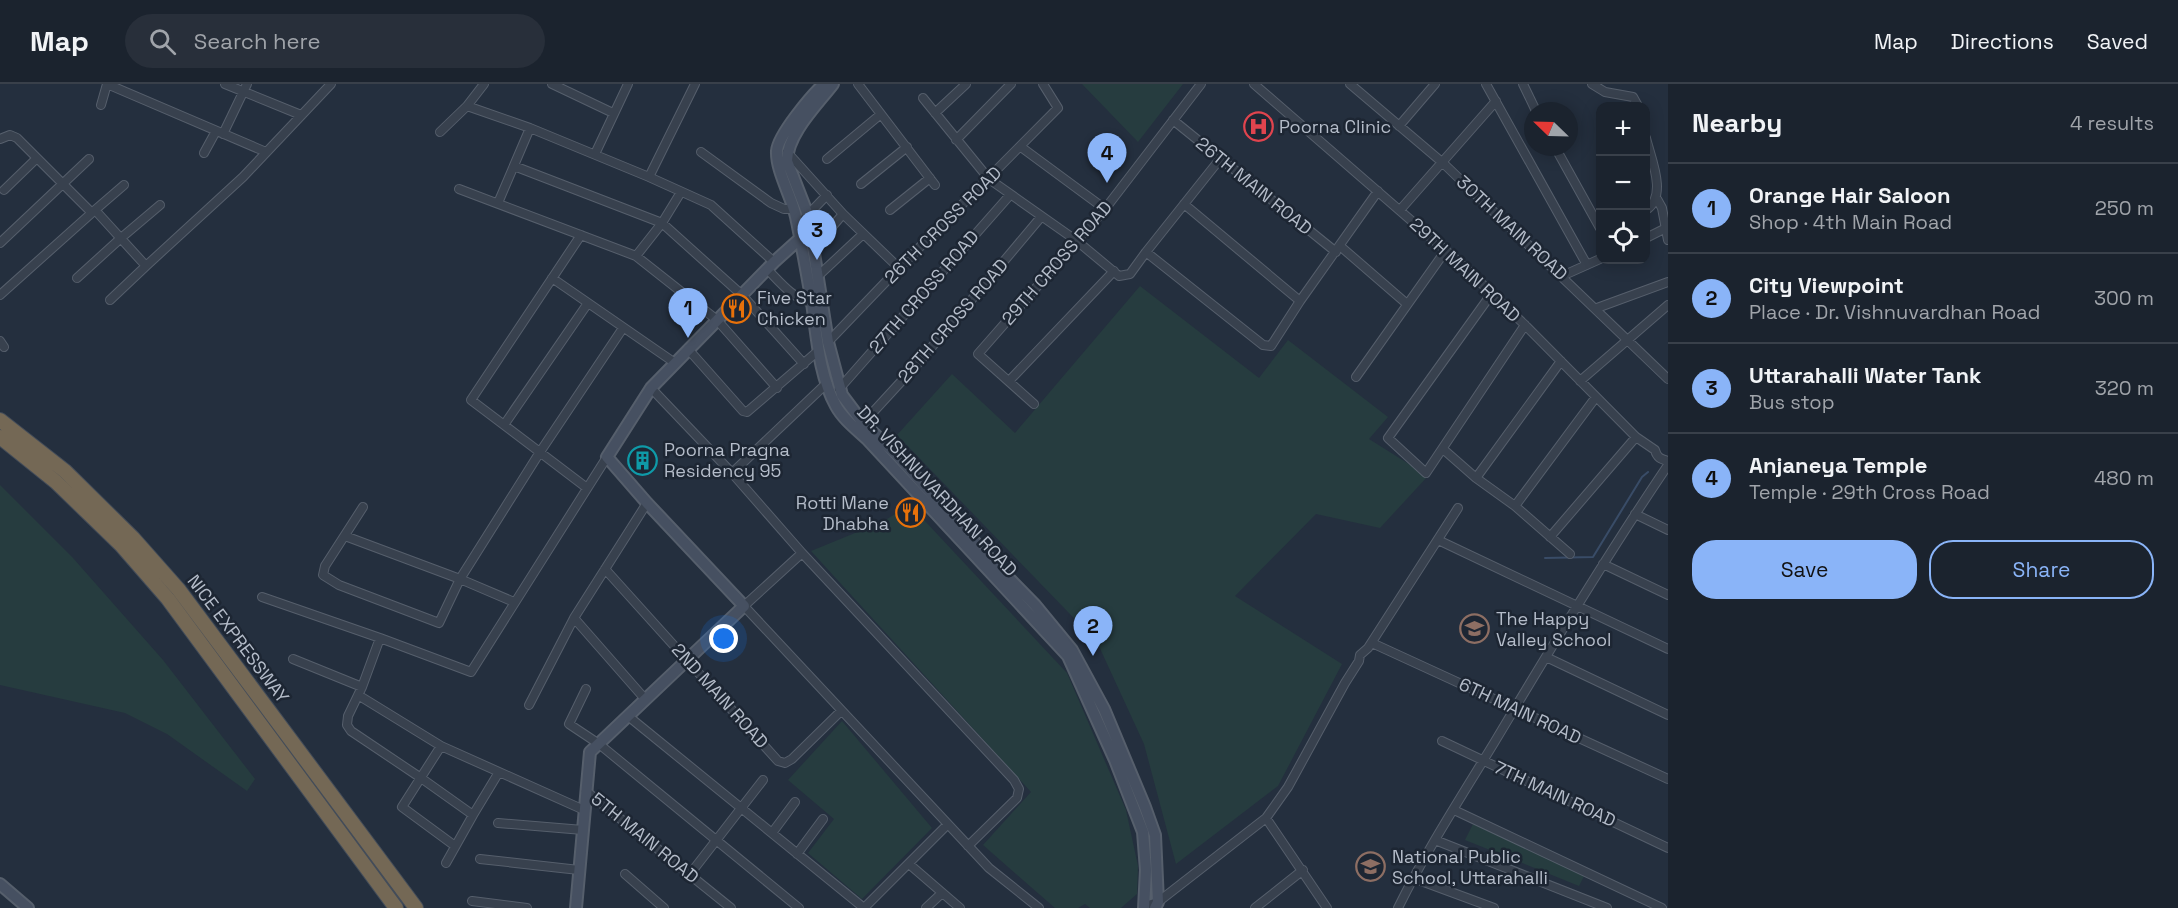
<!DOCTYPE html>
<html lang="en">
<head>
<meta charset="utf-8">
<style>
  body { margin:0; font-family:"Space Grotesk",sans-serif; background:#282f3a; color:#f1f3f6 }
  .controls { position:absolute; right:18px; top:18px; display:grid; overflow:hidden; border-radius:12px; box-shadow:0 3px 15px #0003 }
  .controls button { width:54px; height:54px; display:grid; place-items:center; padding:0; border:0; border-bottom:2px solid #39404a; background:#1b232e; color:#f1f3f6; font:30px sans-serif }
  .compass { position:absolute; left:1524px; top:18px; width:54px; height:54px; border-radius:50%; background:#1b232e; box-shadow:0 3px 15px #0003; rotate:293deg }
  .you { position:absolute; left:724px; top:555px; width:21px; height:21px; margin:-15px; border:4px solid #fff; border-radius:50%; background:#1a73e8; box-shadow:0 0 0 9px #1a73e833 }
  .badge { display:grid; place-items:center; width:39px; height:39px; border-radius:50%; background:#8ab4f8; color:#111; font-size:20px; font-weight:700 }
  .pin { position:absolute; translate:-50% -50px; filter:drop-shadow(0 2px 3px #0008) }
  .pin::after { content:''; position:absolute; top:32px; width:21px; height:18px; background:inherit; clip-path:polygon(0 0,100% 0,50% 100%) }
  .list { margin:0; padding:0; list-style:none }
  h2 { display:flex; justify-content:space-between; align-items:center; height:78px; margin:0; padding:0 24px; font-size:26px }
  h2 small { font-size:20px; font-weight:400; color:#a0a4aa }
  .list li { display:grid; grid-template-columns:39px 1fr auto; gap:18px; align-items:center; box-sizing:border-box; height:90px; padding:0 24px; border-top:2px solid #39404a }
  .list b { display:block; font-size:22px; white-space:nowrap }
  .list p { margin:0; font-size:20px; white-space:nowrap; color:#a0a4aa }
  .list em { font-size:20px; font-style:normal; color:#a0a4aa }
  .actions { display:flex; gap:12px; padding:18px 24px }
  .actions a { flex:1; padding:14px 0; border:2px solid #8ab4f8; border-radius:24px; text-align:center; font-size:21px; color:#8ab4f8 }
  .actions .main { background:#8ab4f8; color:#111 }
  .icon { flex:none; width:33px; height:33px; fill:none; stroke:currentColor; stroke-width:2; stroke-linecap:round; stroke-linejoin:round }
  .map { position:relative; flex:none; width:1668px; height:824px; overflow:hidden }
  header { display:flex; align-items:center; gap:36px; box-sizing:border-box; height:84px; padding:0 30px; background:#1b232e; border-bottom:2px solid #39404a }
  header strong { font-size:28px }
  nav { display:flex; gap:33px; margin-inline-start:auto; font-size:21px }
  .search { width:420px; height:54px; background:#282f3a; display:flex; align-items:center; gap:15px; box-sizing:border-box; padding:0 21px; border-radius:33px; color:#a0a4aa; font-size:22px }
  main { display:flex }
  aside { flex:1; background:#1b232e }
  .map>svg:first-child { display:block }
  .green { fill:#263c3f }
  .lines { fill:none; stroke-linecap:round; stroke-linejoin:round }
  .stream { stroke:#394c67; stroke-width:2 }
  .street-casing { stroke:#565f6c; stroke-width:10 }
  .secondary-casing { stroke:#565f6c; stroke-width:14 }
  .highway-casing { stroke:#434c59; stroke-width:16 }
  .street { stroke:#38414e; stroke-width:8 }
  .secondary { stroke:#465061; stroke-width:10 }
  .highway { stroke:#746855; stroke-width:14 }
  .labels { text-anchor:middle; stroke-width:5; stroke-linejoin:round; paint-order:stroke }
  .poi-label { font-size:18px; fill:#b4bcc9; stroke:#1d2633; text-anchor:start }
  .street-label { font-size:18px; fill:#b4bcc9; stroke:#1d2633 }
</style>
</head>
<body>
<header>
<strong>Map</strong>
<div class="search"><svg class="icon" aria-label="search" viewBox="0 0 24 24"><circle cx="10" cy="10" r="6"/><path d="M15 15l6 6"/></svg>Search here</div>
<nav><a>Map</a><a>Directions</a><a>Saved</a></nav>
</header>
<main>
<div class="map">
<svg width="1668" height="824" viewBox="0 0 1668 824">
  <rect width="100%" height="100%" fill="#242f3e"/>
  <!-- green -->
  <path class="green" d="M1082 0H1183L1138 58Z
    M1140 202 1259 294 1288 256 1388 333 1369 355 1428 392 1380 444 1316 430 1235 512 1342 580 1278 702 1176 780 1144 660 1097 558 897 351 952 290 1015 349Z
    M0 401 73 474 163 576 255 695 247 707 167 650 125 629 0 601Z
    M910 421 1067 589 1126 726 1138 782 1137 810 1121 824H1090L1085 820 1078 824H1055L983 761 1031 708 811 467 882 438Z
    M842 637 932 744 862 815 808 769 834 735 788 696Z
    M1473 740 1584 792 1579 802 1465 756Z"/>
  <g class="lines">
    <!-- stream -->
    <path class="stream" d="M1545 474 1593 473 1642 393 1648 388"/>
    <defs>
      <path id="street" d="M107 0 266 68
        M225 0 301 31
        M484 0 467 22 530 44 649 93 695 0
        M552 0 613 29
        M858 0 935 101
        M1254 0 1459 178 1525 241 1636 353 1655 366C1657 374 1661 375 1668 377
        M1350 0 1443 79 1668 295
        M1486 0 1587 181
        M1523 0 1536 27
        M1592 0 1605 8 1633 13 1638 22
        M923 14 989 95 1077 157 1119 192 1130 190 1146 168 1220 75
        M101 21 107 0
        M935 29 966 0
        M1173 36 1336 168
        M1399 42 1435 0
        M440 48 467 22
        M223 50 247 0
        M1646 54C1651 75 1668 112 1646 126
        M0 55 10 51 17 54 91 128
        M956 56 1011 0
        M1021 63 1105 125
        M1555 63 1600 144
        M701 68 771 119 784 125H794
        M787 68 843 130 899 184
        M204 69 216 47
        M595 70 628 0
        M827 75 881 30
        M514 82 662 139 742 211 804 280
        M649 93 711 121 774 178
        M861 100 907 63
        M459 105 636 172 717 236 777 304
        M4 106 37 74
        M1657 115 1662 124 1668 156
        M498 119 530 44
        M1184 120 1300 217
        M95 126 124 101
        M890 126 930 94
        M1400 126 1496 17
        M798 141 827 111
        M581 151 471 316 587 404
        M1646 154 1666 144
        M0 159 89 75
        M1340 162 1407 220
        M814 164 843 130
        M1146 168 1263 261 1271 262 1300 217 1378 107
        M636 172 662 139 681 108
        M767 185C780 198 793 215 812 219
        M818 192 863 150
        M1562 192 1600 175
        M77 194 121 154 160 121
        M552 194 675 279
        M1492 209 1388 354 1426 389 1525 241
        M0 211 95 126 146 182 243 93 331 0
        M110 216 146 182
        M1597 224 1668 198
        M0 257 4 263
        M828 258 899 184 1058 24 1043 0
        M688 265 743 327 747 328 818 267
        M1356 293 1446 166
        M1009 297 1114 187
        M1580 297 1668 221
        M651 304 732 389 802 469 1014 696 1019 705 1017 714 968 762
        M839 305 1010 111
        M1034 320 978 270 1105 125 1201 0
        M863 339 920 277 1041 133
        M504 341 588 219
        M1443 365 1476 394 1515 422 1570 470
        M732 389 827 299
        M1476 394 1561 277
        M1515 422 1596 313
        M1635 430 1668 446
        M345 452 460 495 439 539 339 501 323 491 325 482 363 423
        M1550 453 1636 353
        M1438 456 1668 565
        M802 469 744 522 989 784 1039 824
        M1603 480 1668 511
        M605 485 778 677 785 679 792 675 841 627
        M262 513 380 554
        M514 518 460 495 540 368 623 244
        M574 534 645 615
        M1372 559 1668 695
        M1546 573 1668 631
        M293 575 362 603
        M586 605 569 640 599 660 799 824
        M358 611 441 662 584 726
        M529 621 574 534 647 419
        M628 632 864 824
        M1442 657 1668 764
        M441 662 402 723 455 762
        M499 688 473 731 421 694 351 647 347 641 348 632 362 603 380 554 471 588 607 373
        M586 707 731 824
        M1454 726 1662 824
        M1266 734 1327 824
        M498 739 583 746
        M772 749 795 718
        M1435 756 1607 824
        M797 770 823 735
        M480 775 579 786
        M446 779 473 731
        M909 780 960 824
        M625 790 664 824
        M690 790 763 696
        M1413 794 1494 824
        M472 817 527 824
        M1145 822 1158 818 1266 734 1288 703 1345 599 1359 577 1360 571 1368 564 1458 424
        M864 824 947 741
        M926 824 942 809
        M1255 824 1303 786
        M1398 824C1426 767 1461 713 1494 659 1550 565 1607 471 1668 381"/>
      <path id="secondary" d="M824 0C812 11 778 51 777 67 776 87 792 113 796 133 802 161 807 190 812 219 817 253 819 291 836 322 843 335 856 345 867 355L1068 572 1115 676 1143 748 1146 786 1144 824
        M833 0C817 21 787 50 787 77L808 131 828 258 842 311 863 339 895 369 990 475 1035 521 1072 566 1104 625 1145 723 1155 751 1158 818 1155 824
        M0 800 28 824
        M576 824 590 668 744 522 647 419 607 373 651 304 774 178 804 151"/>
      <path id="highway" d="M0 336 65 387 133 454 179 506 416 824
        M0 353 56 398 121 461 168 515 396 824"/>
    </defs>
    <!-- street casing -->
    <use href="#street" class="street-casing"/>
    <!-- secondary casing -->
    <use href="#secondary" class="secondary-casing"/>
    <!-- highway casing -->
    <use href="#highway" class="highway-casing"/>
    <!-- street -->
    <use href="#street" class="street"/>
    <!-- secondary -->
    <use href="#secondary" class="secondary"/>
    <!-- highway -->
    <use href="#highway" class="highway"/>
  </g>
  <!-- icons -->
  <defs>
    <symbol id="hospital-ring" viewBox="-11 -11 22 22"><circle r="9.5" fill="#1d2633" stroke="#e0444e" stroke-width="1.5"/><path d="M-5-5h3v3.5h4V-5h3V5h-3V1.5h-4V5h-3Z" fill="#e0444e"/></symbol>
    <symbol id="restaurant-ring" viewBox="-11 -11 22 22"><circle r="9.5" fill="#1d2633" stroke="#e8710a" stroke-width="1.5"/><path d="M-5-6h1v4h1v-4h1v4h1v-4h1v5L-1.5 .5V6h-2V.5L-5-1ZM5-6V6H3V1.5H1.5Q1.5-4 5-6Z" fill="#e8710a"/></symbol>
    <symbol id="building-ring" viewBox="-11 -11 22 22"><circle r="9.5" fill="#1d2633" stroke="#0f9aa8" stroke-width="1.5"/><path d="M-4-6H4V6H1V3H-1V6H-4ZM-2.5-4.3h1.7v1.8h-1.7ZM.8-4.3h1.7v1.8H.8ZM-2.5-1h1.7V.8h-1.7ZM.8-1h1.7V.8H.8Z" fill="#0f9aa8"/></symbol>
    <symbol id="school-ring" viewBox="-11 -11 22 22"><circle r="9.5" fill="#1d2633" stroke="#8d6e63" stroke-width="1.5"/><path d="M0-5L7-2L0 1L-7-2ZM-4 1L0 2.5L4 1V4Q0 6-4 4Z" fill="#8d6e63"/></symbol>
  </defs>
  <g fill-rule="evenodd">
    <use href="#hospital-ring" x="1242" y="26" width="33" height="33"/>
    <use href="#restaurant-ring" x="720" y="208" width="33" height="33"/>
    <use href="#building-ring" x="626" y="360" width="33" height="33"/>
    <use href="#restaurant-ring" x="894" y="412" width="33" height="33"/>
    <use href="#school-ring" x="1458" y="528" width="33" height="33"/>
    <use href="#school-ring" x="1354" y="766" width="33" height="33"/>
  </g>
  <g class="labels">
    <!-- poi labels -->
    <g class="poi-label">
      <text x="1279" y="49">Poorna Clinic</text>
      <text x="757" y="220">Five Star<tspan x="757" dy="21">Chicken</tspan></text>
      <text x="664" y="372">Poorna Pragna<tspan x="664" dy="21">Residency 95</tspan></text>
      <text x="889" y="425" text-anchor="end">Rotti Mane<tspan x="889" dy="21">Dhabha</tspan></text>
      <text x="1496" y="541">The Happy<tspan x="1496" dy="21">Valley School</tspan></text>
      <text x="1392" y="779">National Public<tspan x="1392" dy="21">School, Uttarahalli</tspan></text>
    </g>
    <!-- street labels -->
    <g class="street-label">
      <text transform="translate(1254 102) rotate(39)" y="6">26TH MAIN ROAD</text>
      <text transform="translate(943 141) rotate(-45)" y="6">26TH CROSS ROAD</text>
      <text transform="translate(1512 144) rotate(43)" y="6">30TH MAIN ROAD</text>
      <text transform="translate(1057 179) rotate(-49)" y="6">29TH CROSS ROAD</text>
      <text transform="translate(1465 186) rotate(43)" y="6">29TH MAIN ROAD</text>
      <text transform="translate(924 208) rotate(-49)" y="6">27TH CROSS ROAD</text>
      <text transform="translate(953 237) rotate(-49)" y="6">28TH CROSS ROAD</text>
      <text transform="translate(937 407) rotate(47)" y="6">DR. VISHNUVARDHAN ROAD</text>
      <text transform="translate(238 555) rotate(53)" y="6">NICE EXPRESSWAY</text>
      <text transform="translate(720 612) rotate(48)" y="6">2ND MAIN ROAD</text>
      <text transform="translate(1520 627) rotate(25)" y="6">6TH MAIN ROAD</text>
      <text transform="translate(1555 710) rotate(25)" y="6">7TH MAIN ROAD</text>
      <text transform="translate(645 754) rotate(39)" y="6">5TH MAIN ROAD</text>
    </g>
  </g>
</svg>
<div class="controls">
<button>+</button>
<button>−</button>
<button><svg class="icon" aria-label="locate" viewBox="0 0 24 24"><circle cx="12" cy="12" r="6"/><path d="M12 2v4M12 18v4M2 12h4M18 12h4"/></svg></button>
</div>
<svg class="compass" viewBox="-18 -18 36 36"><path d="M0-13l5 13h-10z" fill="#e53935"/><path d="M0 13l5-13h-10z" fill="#a0a4aa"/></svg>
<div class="you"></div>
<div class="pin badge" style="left:688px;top:254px">1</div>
<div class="pin badge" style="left:1093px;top:572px">2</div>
<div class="pin badge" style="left:817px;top:176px">3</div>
<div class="pin badge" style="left:1107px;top:99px">4</div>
</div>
<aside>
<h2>Nearby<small>4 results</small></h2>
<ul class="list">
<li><span class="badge">1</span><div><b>Orange Hair Saloon</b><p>Shop · 4th Main Road</p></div><em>250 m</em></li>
<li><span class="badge">2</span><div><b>City Viewpoint</b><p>Place · Dr. Vishnuvardhan Road</p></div><em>300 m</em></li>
<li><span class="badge">3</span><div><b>Uttarahalli Water Tank</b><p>Bus stop</p></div><em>320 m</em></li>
<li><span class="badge">4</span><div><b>Anjaneya Temple</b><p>Temple · 29th Cross Road</p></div><em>480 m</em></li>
</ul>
<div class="actions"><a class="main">Save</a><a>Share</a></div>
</aside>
</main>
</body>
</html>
